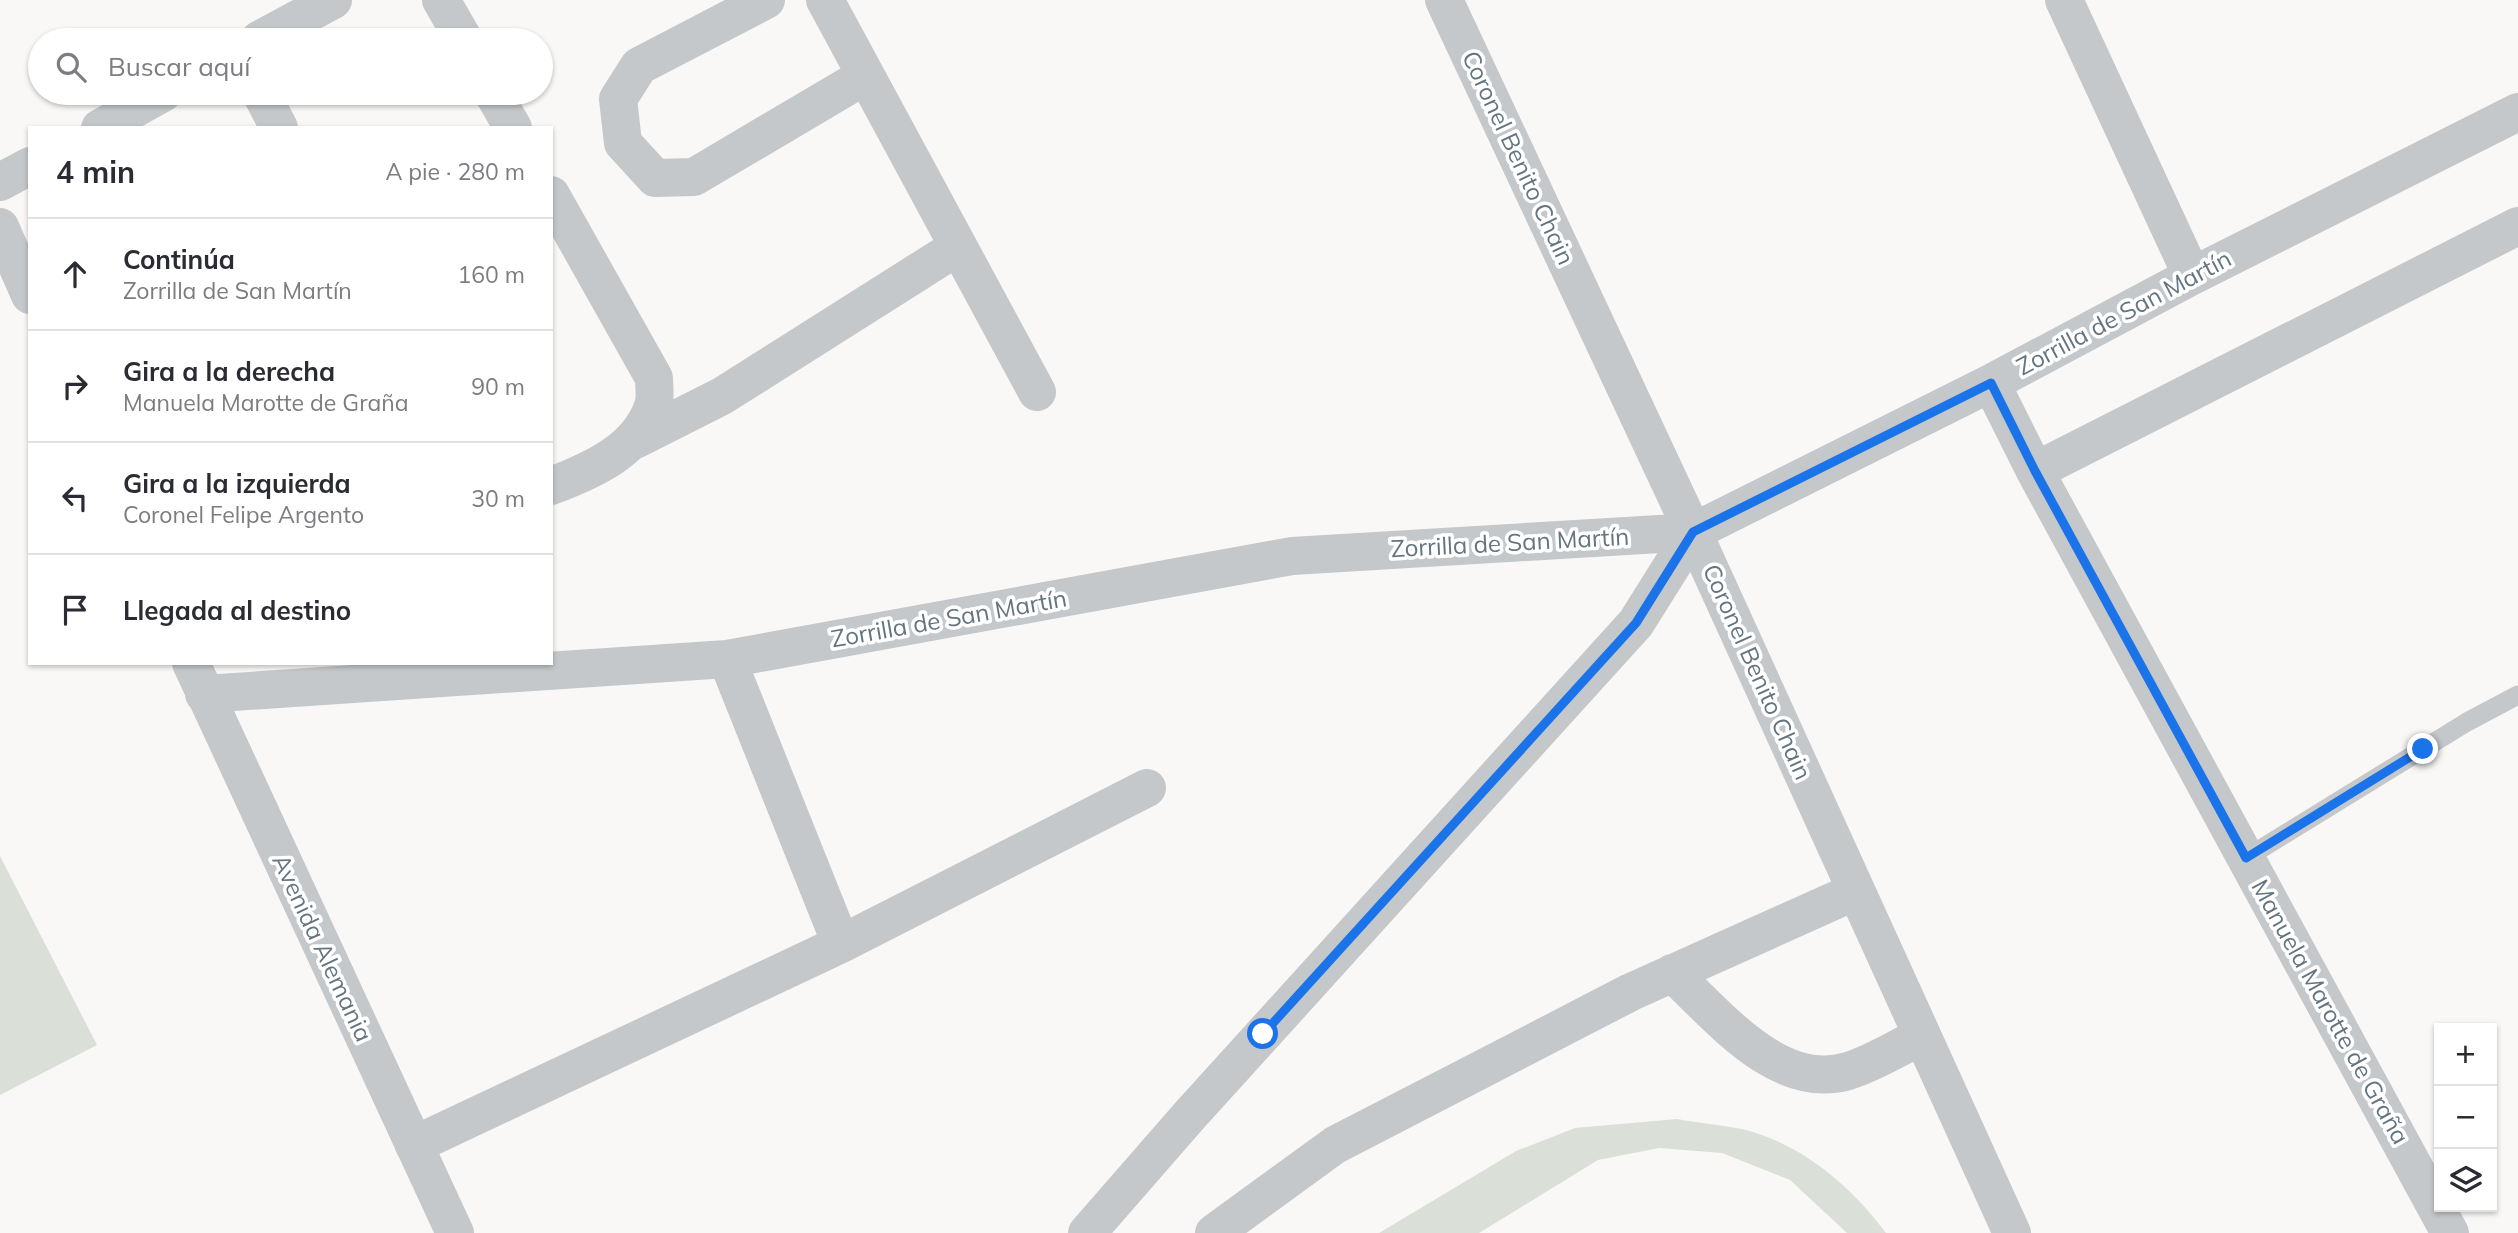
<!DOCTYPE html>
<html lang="es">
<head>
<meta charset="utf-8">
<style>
  body { margin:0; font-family:Mulish,sans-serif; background:#f2f2f3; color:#2b2b33 }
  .controls { position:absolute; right:21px; bottom:21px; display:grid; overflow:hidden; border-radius:0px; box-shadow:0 2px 5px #0004 }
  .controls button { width:63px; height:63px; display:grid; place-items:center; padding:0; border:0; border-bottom:2px solid #e1e1e2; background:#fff; color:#2b2b33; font:35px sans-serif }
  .stop { position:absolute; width:21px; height:21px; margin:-16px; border:5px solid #1a73e8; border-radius:50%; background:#fff }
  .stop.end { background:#1a73e8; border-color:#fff; box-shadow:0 2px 7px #0008 }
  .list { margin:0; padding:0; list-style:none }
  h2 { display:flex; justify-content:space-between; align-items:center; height:91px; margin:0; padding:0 28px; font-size:30px }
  h2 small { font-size:23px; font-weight:400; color:#7c7c81 }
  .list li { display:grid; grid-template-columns:46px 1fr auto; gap:21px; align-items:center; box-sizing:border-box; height:112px; padding:0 28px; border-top:2px solid #e1e1e2 }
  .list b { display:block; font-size:26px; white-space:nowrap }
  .list p { margin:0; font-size:23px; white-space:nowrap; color:#7c7c81 }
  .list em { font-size:23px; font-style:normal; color:#7c7c81 }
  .icon { flex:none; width:38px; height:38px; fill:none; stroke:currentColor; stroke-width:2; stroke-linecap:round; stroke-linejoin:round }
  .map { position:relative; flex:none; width:2518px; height:1233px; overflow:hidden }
  .search { position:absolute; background:#fff; box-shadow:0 2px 5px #0004; left:28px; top:28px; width:525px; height:77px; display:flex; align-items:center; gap:18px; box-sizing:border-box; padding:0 24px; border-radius:38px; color:#7c7c81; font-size:26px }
  .panel { position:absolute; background:#fff; box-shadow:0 2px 5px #0004; left:28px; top:126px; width:525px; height:539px; border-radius:0px }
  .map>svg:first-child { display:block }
  .green { fill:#dae0d7 }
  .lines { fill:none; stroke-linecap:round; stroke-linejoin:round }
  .service { stroke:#c4c8cb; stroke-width:19 }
  .minor { stroke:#c4c8cb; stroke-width:38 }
  .tertiary { stroke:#c4c8cb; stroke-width:38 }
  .route { stroke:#1a73e8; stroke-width:9 }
  .labels { text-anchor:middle; stroke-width:7; stroke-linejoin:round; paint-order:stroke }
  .street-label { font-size:24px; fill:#647580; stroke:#fff }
</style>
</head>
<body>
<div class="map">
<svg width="2518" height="1233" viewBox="0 0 2518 1233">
  <rect width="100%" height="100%" fill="#f9f8f6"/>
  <!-- green -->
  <path class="green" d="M0 856 97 1045 0 1095Z
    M1677 1119C1699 1123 1723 1125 1746 1130 1803 1145 1852 1187 1886 1233H1847L1790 1180 1722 1153 1659 1148 1598 1160 1479 1233H1379L1516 1151 1575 1128Z"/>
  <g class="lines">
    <!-- service -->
    <path class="service" d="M2246 858 2467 722 2518 695"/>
    <!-- minor -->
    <path class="minor" d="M441 0 464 40
      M766 0 639 66 618 99 623 143 655 178 694 177 865 76
      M825 0 1037 392
      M1444 0 1693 532 2012 1233
      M2064 0 2192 276
      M259 40 333 0
      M261 93 279 128
      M493 93 513 128
      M100 128 163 93
      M0 182 30 166
      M551 195 654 378C654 387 656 398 653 406 639 450 591 471 551 486
      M1991 383 2035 471 2450 1233
      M635 440 722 396 956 248
      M2035 471 2518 226
      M727 659 841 944
      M204 694 727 659 1292 556 1693 532 1991 383 2192 276 2518 112
      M1672 973C1718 1015 1778 1092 1848 1071 1874 1063 1899 1047 1922 1036
      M414 1145 841 944 1147 788
      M1087 1233 1189 1116 1636 623 1693 532
      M1214 1233 1335 1145 1631 992 1856 891"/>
    <!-- tertiary -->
    <path class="tertiary" d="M0 227 30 295
      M191 663 455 1233"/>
  </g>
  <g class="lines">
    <!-- route -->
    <path class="route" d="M1263 1034 1636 623 1693 532 1991 383 2035 471 2246 858 2423 749"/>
  </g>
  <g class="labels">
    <!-- street labels -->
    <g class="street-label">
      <text transform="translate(1518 158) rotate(65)" y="8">Coronel Benito Chain</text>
      <text transform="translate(2124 313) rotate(-28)" y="8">Zorrilla de San Martín</text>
      <text transform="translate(1510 543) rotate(-3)" y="8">Zorrilla de San Martín</text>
      <text transform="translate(949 619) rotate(-10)" y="8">Zorrilla de San Martín</text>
      <text transform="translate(1757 672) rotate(66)" y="8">Coronel Benito Chain</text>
      <text transform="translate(322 948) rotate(65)" y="8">Avenida Alemania</text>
      <text transform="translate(2330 1012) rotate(61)" y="8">Manuela Marotte de Graña</text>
    </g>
  </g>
</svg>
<div class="controls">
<button>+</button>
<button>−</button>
<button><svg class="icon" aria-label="layers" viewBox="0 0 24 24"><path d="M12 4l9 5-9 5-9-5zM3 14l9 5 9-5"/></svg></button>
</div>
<div class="stop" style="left:1263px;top:1034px"></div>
<div class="stop end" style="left:2423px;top:749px"></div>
<div class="search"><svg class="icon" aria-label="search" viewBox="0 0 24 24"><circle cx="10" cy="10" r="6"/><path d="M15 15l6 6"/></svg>Buscar aquí</div>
<section class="panel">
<h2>4 min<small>A pie · 280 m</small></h2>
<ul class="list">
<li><svg class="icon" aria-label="ahead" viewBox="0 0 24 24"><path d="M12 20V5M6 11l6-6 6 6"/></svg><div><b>Continúa</b><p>Zorrilla de San Martín</p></div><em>160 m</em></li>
<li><svg class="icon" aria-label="right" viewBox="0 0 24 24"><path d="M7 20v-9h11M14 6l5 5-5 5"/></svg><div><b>Gira a la derecha</b><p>Manuela Marotte de Graña</p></div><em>90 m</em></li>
<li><svg class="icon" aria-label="left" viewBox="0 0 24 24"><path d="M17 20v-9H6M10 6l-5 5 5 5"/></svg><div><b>Gira a la izquierda</b><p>Coronel Felipe Argento</p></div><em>30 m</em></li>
<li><svg class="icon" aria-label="arrive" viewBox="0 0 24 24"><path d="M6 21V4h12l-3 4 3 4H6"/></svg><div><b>Llegada al destino</b></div></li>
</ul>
</section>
</div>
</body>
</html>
